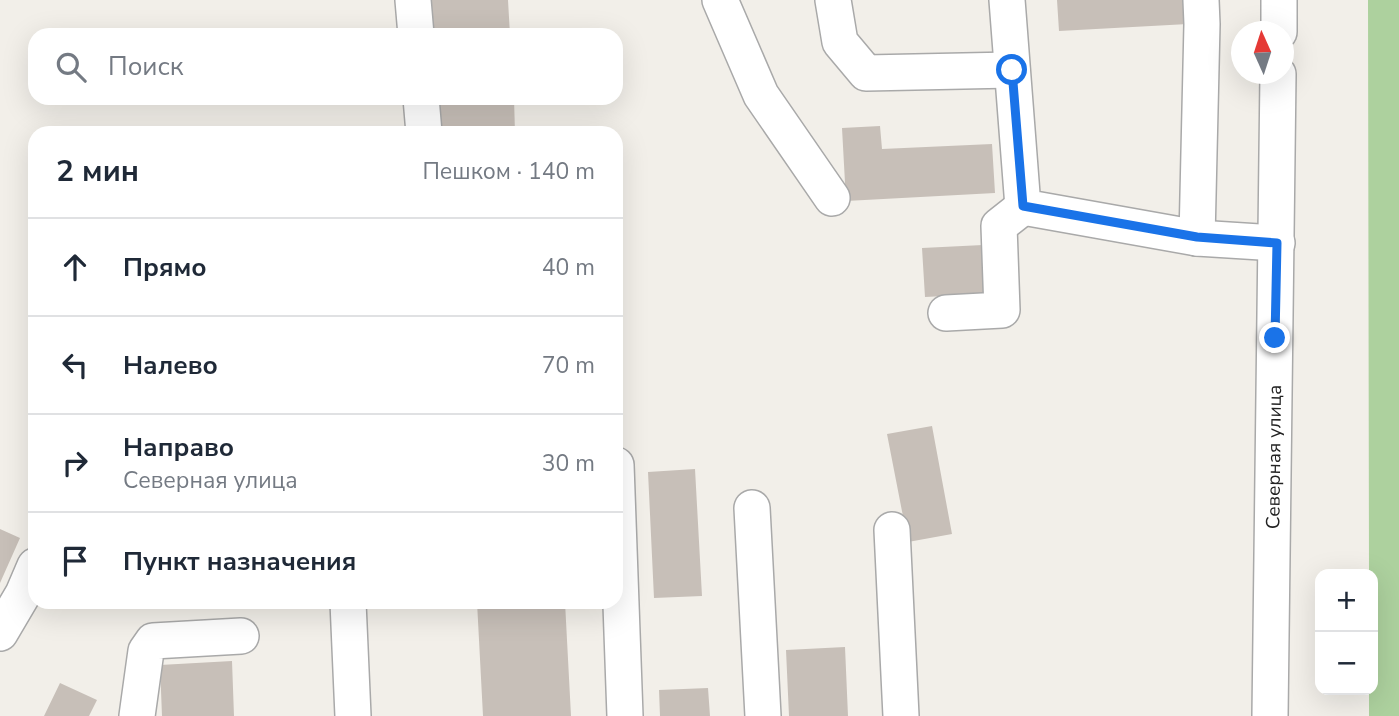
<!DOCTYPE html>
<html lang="ru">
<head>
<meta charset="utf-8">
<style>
  body { margin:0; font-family:"Nunito Sans",sans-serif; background:#f6f6f7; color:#1f2937 }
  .controls { position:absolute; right:21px; bottom:21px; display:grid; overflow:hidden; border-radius:14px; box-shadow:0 7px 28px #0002 }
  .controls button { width:63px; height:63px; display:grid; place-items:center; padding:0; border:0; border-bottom:2px solid #e0e1e3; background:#fff; color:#1f2937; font:35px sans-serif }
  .compass { position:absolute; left:1231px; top:21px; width:63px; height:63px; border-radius:50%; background:#fff; box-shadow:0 7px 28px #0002; rotate:357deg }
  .stop { position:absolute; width:21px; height:21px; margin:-16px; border:5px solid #1a73e8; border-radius:50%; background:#fff }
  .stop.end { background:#1a73e8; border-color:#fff; box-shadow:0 2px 7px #0008 }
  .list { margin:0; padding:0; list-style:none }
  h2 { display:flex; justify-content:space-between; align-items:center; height:91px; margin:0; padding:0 28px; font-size:30px }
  h2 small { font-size:23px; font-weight:400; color:#747a83 }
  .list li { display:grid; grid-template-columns:46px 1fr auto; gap:21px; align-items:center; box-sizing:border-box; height:98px; padding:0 28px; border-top:2px solid #e0e1e3 }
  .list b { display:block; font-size:26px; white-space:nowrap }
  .list p { margin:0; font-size:23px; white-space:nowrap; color:#747a83 }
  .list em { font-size:23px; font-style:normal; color:#747a83 }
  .icon { flex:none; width:38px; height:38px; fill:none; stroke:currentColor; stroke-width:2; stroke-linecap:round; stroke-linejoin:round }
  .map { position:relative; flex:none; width:1399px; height:716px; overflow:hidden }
  .search { position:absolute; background:#fff; box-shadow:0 7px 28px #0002; left:28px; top:28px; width:595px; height:77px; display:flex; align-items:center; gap:18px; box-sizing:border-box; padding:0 24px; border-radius:21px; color:#747a83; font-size:26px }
  .panel { position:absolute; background:#fff; box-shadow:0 7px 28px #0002; left:28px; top:126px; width:595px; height:483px; border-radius:21px }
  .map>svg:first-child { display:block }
  .forest { fill:#add19e }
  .building { fill:#c7bfb8 }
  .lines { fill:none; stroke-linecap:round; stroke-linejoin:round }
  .minor-casing { stroke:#a9a9a9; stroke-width:38 }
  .minor { stroke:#fff; stroke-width:35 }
  .route { stroke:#1a73e8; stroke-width:9 }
  .labels { text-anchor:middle; stroke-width:5; stroke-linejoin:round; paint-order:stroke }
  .street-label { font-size:19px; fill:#222; stroke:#fff }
</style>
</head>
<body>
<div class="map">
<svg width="1399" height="716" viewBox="0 0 1399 716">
  <rect width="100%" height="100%" fill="#f2efe9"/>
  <!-- forest -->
  <path class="forest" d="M1368 0H1399V716H1369V690H1373V574H1369Z"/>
  <!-- building -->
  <path class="building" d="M428 0H508L510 35H430Z
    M1057 0H1187L1188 24 1059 31Z
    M433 98H514L515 133H435Z
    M880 126 882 149 992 144 995 193 846 201 842 128Z
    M983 245 986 294 925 297 922 248Z
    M932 426 952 534 908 542 887 434Z
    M695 469 702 596 654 598 648 472Z
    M0 529 20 538 0 583Z
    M477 602H565L571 716H483Z
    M845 647 848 716H789L786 650Z
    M232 661 234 716H162L160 665Z
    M60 683 97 700 89 716H44Z
    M708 688 710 716H660L659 690Z"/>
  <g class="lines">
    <defs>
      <g id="minor">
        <path d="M413 0 416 35"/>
        <path d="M720 0 761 95 832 198"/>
        <path d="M833 0 840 42 866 73 1012 70"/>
        <path d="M1007 0 1023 207 1197 238 1277 243"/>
        <path d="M1279 32V0"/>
        <path d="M421 98 424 133"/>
        <path d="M1197 238 1202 24 1201 0"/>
        <path d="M946 313 1002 310 999 226 1023 207"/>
        <path d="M616 465 625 716"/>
        <path d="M752 508 763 716"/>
        <path d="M892 530 901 716"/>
        <path d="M348 602 353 716"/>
        <path d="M0 633 23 594 35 566"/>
        <path d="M137 716 146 651 153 641 241 636"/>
        <path id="s1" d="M1270 716 1278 74"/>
      </g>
    </defs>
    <!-- minor casing -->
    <use href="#minor" class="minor-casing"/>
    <!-- minor -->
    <use href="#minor" class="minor"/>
  </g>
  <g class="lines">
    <!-- route -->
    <path class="route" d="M1012 70 1023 206 1197 237 1277 243 1275 338"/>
  </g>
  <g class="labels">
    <!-- street labels -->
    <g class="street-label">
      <text dy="7" stroke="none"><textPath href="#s1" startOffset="259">Северная улица</textPath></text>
    </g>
  </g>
</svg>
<div class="controls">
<button>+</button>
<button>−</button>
</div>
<svg class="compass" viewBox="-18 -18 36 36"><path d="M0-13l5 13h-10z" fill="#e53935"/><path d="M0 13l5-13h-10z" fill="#747a83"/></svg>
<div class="stop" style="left:1012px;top:70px"></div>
<div class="stop end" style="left:1275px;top:338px"></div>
<div class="search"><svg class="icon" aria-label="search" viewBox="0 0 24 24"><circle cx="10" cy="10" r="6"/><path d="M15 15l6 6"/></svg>Поиск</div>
<section class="panel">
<h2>2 мин<small>Пешком · 140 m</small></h2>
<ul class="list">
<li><svg class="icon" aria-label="ahead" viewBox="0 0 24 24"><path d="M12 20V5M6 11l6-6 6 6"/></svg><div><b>Прямо</b></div><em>40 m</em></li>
<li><svg class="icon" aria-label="left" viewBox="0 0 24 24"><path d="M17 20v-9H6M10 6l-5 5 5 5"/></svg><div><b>Налево</b></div><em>70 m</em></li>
<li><svg class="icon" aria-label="right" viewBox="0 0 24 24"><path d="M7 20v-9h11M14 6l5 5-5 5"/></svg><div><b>Направо</b><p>Северная улица</p></div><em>30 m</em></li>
<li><svg class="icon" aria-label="arrive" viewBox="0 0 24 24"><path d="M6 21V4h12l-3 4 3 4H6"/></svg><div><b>Пункт назначения</b></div></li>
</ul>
</section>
</div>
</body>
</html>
